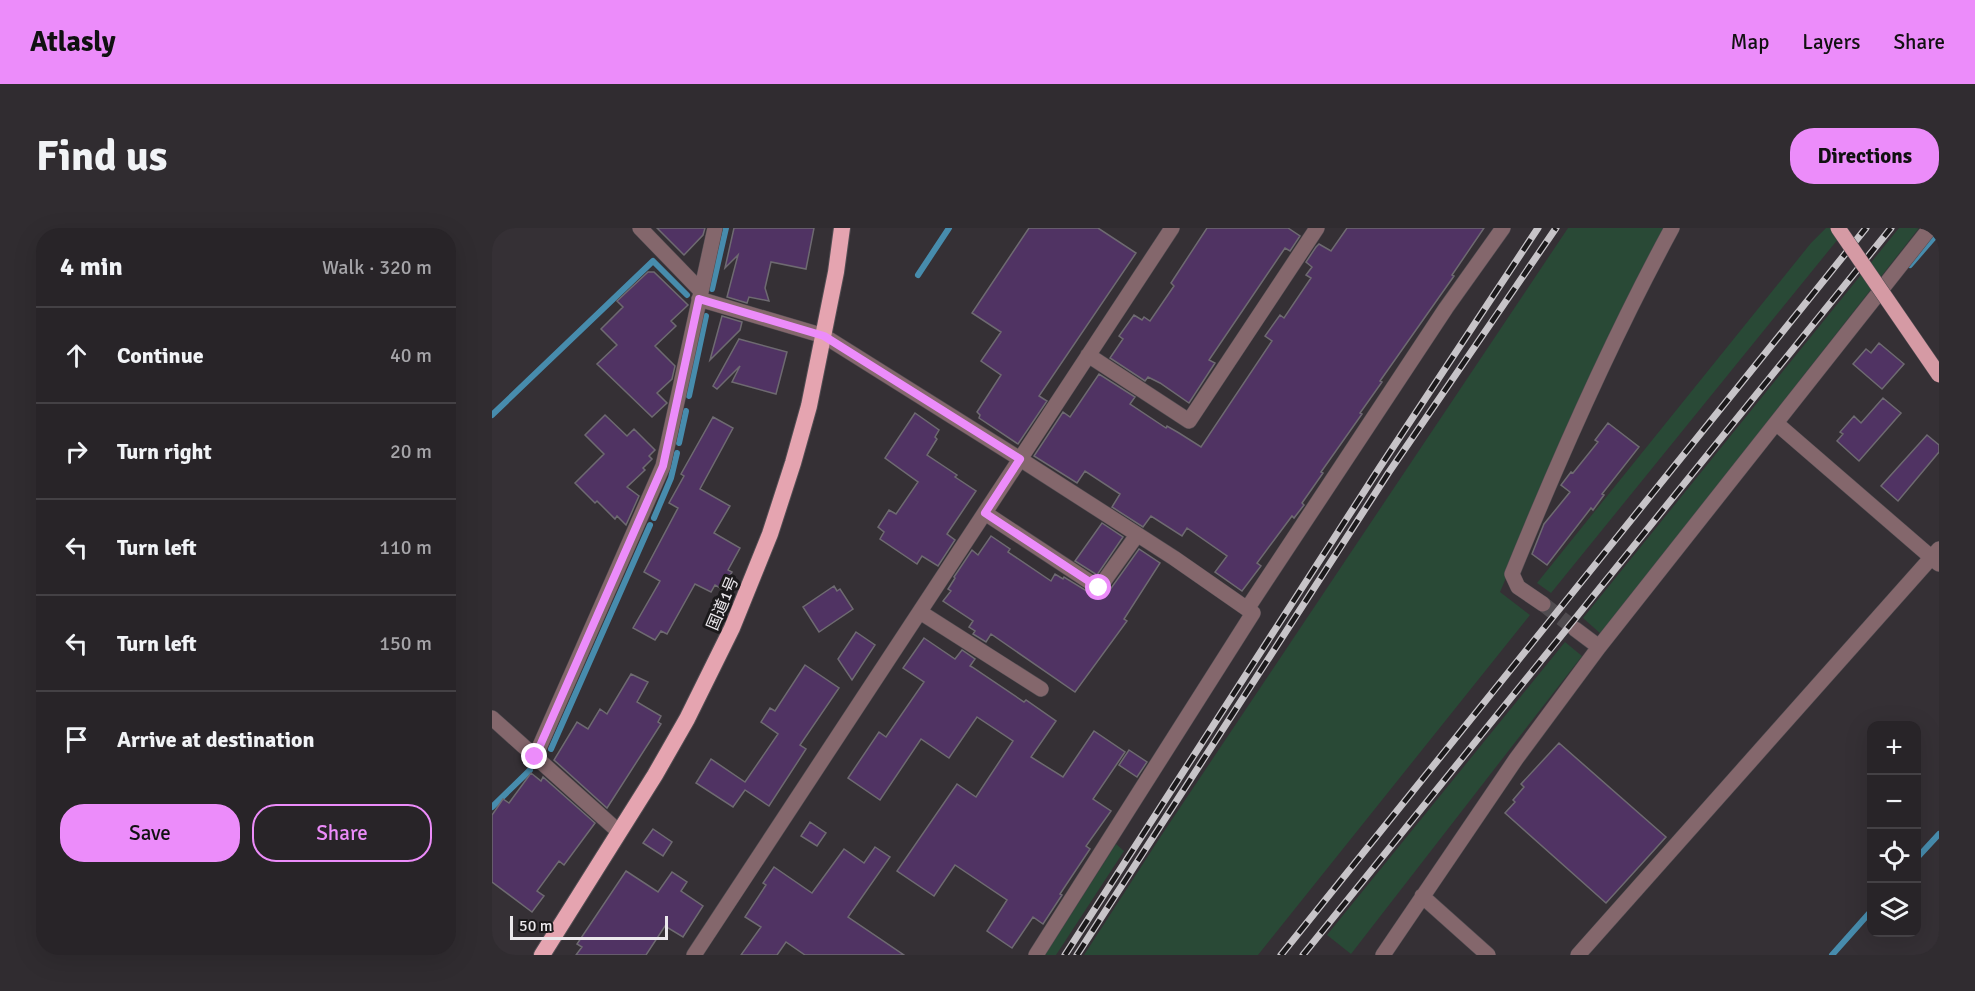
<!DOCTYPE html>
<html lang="en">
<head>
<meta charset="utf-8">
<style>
  body { margin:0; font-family:Signika,"Noto Sans JP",sans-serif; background:#302c30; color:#f1f3f6 }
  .controls { position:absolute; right:18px; bottom:18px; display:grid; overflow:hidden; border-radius:12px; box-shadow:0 6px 24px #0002 }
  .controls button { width:54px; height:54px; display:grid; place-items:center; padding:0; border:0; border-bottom:2px solid #444145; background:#282428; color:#f1f3f6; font:30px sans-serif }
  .scale { position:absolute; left:18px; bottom:15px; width:158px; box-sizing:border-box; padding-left:6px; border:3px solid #ebe8ec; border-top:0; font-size:16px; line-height:21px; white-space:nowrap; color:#ebe8ec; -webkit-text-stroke:4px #1b191b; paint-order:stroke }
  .stop { position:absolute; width:18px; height:18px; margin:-14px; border:4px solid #ec8cfa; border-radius:50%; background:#fff }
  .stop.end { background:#ec8cfa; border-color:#fff; box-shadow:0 2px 6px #0008 }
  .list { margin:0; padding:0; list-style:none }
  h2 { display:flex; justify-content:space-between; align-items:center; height:78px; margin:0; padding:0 24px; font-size:26px }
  h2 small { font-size:20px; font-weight:400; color:#a5a4a8 }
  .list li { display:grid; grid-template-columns:39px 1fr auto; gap:18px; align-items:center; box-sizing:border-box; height:96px; padding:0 24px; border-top:2px solid #444145 }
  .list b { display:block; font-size:22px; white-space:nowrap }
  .list em { font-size:20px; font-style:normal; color:#a5a4a8 }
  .actions { display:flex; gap:12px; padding:18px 24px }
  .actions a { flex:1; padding:14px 0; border:2px solid #ec8cfa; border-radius:24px; text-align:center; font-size:21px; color:#ec8cfa }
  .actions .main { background:#ec8cfa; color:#111 }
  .icon { flex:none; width:33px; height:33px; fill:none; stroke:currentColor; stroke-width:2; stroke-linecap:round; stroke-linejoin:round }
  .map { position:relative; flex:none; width:1447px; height:727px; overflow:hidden; border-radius:24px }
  header { display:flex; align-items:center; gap:36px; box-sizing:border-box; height:84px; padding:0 30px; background:#ec8cfa; color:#111 }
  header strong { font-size:28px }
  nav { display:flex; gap:33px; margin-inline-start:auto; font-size:21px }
  .intro { display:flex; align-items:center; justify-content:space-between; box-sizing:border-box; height:144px; padding:0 36px }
  h1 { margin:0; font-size:42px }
  .button { padding:15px 27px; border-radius:24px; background:#ec8cfa; color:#111; font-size:21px; font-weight:700 }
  main { display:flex; gap:36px; padding:0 36px }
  aside { flex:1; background:#282428; border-radius:24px; box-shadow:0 6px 24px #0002 }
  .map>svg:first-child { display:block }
  .green { fill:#294936 }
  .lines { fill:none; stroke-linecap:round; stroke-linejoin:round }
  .stream { stroke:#478cad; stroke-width:6 }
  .building { fill:#503363; stroke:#6e6a71; stroke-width:1.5 }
  .minor-tunnel { stroke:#504c50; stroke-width:15; stroke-dasharray:15 8; stroke-linecap:butt }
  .minor-casing { stroke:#524d52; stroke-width:16 }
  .trunk-casing { stroke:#524d52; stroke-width:18 }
  .minor { stroke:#84676c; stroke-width:15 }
  .trunk { stroke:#e5a4b0; stroke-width:16 }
  .rail-casing { stroke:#c7c4c8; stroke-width:7 }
  .rail { stroke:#1b191b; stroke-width:4.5; stroke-dasharray:14; stroke-linecap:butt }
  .primary-bridge-casing { stroke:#524d52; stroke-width:16; stroke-linecap:butt }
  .primary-bridge { stroke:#d59aa4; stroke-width:15 }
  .route { stroke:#ec8cfa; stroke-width:8 }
  .labels { text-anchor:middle; stroke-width:6; stroke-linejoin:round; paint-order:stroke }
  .street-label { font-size:16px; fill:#ebe8ec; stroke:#1b191b }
</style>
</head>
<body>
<header>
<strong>Atlasly</strong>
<nav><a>Map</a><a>Layers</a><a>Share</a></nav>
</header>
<div class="intro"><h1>Find us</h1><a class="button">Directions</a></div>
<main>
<aside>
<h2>4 min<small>Walk · 320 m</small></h2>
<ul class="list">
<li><svg class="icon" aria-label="ahead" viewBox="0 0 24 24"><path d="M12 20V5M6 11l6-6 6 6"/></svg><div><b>Continue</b></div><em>40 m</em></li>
<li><svg class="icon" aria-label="right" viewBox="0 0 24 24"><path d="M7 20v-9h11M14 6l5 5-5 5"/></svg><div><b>Turn right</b></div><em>20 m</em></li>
<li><svg class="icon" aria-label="left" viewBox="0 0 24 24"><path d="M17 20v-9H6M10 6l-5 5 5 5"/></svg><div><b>Turn left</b></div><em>110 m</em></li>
<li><svg class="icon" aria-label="left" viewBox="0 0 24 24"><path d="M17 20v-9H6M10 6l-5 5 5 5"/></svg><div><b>Turn left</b></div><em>150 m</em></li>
<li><svg class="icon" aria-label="arrive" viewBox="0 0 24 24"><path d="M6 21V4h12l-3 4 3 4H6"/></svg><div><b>Arrive at destination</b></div></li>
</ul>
<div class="actions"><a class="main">Save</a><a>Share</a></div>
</aside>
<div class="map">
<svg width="1447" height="727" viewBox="0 0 1447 727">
  <rect width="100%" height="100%" fill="#353035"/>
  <!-- green -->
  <path class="green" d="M1076 0H1176L1107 132 1008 364 1038 387 766 727H592L669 608Z
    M1334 0H1355L1059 365 1045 355 1319 15Z
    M1407 0H1427L1109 406 1091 390Z
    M1073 414 1090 428 859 726 835 707Z
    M624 616 632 623 564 727H553Z"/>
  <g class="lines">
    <!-- stream -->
    <path class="stream" d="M1418 37 1444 7
      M426 47 457 0
      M220 61 234 0
      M197 168 214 88
      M0 187 161 33 195 67
      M187 215 194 183
      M162 290 179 250 185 225
      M59 521 158 297
      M0 579 38 542
      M1424 631 1447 606
      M1340 727 1380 682"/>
  </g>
  <!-- building -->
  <path class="building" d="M165 0H213L211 7 192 27Z
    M242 0H322L314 41 279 34 273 60 277 73 257 69 255 75 235 69 246 27 233 40Z
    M537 0H606L644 25 547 168 555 173 526 216 487 190 488 187 485 184 509 147 489 133 509 104 480 85Z
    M715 0H796L808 8 798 23 793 20 717 132 723 135 697 175 668 155 656 149 653 153 618 130 631 111 627 108 642 87 650 92 652 89 658 93 682 58 679 55Z
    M855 0H992L960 47 962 48 888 153 890 154 868 185 870 186 829 244 831 245 810 275 812 277 802 290 800 288 765 335 769 338 750 363 723 344 735 328 695 300 690 308 659 288 651 299 620 279 628 266 593 243 585 255 542 228 571 184 578 189 607 146 643 169 638 176 674 200 675 198 687 205 709 219 780 113 773 108 788 87 792 90 819 50 814 47 820 39 814 34 824 19 827 16 839 23Z
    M156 44H162L196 77 179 93 184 98 163 118 183 138 180 151 165 165 175 175 160 189 105 136 125 117 109 101 131 79 125 73Z
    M230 88 250 94 248 102 218 132Z
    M247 111 295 124 284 166 240 154 248 138 225 161 221 158Z
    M1387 115 1412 136 1390 161 1361 136 1374 121 1379 125Z
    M1391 170 1409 185 1367 233 1345 213 1351 206 1348 204 1362 188 1369 195Z
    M423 185 447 202 443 209 445 211 435 227 465 247 463 249 484 263 457 303 455 306 463 312 446 338 430 328 425 336 388 311 392 304 386 299 397 282 404 286 426 254 393 230Z
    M113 187 135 208 142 201 163 222 157 228 160 231 151 240 153 242 135 259 147 268 134 297 125 288 123 291 105 273 103 275 83 255 112 226 93 207Z
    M221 189 241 200 208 261 238 278 222 305 248 320 236 342 240 344 230 361 223 357 219 364 203 356 175 406 169 403 163 412 141 400 168 353 152 344 186 280 177 275 192 248 189 246Z
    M1116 195 1147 219 1110 266 1112 267 1101 282 1099 280 1055 337 1040 326 1052 296 1078 264 1069 257 1079 244 1081 245 1106 214 1103 212Z
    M1435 207 1447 217V224L1406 273 1389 258Z
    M610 295 631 309 605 347 583 333Z
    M499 308 518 321 516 324 559 353 563 346 571 351 572 349 606 370 615 366 647 321 668 335 632 391 635 393 583 464 499 406 494 414 481 406 483 403 477 399 481 393 451 373 459 363 456 361 463 350 462 349 480 322 486 327Z
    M342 358 345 363 348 361 361 381 327 404 311 379Z
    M364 404 383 417 360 452 346 431Z
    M432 410 463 431 470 422 483 431 478 438 480 439 532 474 534 472 564 493 539 529 571 549 602 503 633 524 601 571 619 583 594 618 598 621 568 666 570 667 551 696 541 689 520 720 495 703 515 672 463 637 442 668 405 643 465 556 484 569 521 513 485 489 457 530 429 511 388 572 356 550 387 504 394 509 432 454 411 440Z
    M313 437 347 460 308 517 314 521 277 578 253 562 241 579 204 555 219 531 253 554 286 506 269 494 278 480 283 483Z
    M139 446 156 454 145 474 169 488 166 494 169 496 115 580 62 532 85 494 96 501 108 481 115 486Z
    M1067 515 1174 609 1114 675 1013 585 1023 574 1021 572 1032 559 1029 556Z
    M637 522 655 534 645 549 627 537Z
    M39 545 49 553 51 549 103 595 72 637 67 633 45 663 52 668 40 684 0 654V587L11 571 17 575Z
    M318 594 334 605 325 618 309 608Z
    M161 601 180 614 171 628 151 615Z
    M383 619 398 629 356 689 412 727H313L294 714 285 727H249L269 699 253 689 274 657 271 655 282 639 320 665 352 621 372 635Z
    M134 643 166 664 180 644 195 654 189 663 211 678 191 709 173 698 154 727H84L90 719 85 716Z"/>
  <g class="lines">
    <!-- minor-tunnel -->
    <path class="minor-tunnel" d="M1051 376 1083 401"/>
    <defs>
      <path id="minor" d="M148 0 209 63
        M207 71 332 108 528 231 682 330 761 385 544 727
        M596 127 697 193 825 0
        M1284 195 1447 336
        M493 285 607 360 645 307
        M1051 376 1026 359 1020 346C1068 228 1119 112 1180 0
        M755 381 954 80 1011 0
        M428 384 549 461
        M1083 401 1107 419
        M0 490 126 603
        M43 529 171 238 223 0
        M930 668 996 727
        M202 727 680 0
        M891 727 1024 531 1107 419 1438 0
        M1086 727 1447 321"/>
      <path id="trunk" d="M50 727 163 547 195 491 240 400 278 306 301 235 317 178 344 44 350 0"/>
    </defs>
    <!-- minor casing -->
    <use href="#minor" class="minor-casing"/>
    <!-- trunk casing -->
    <use href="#trunk" class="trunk-casing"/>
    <!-- minor -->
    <use href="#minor" class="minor"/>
    <!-- trunk -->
    <use href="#trunk" class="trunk"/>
    <defs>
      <path id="rail" d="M573 727 888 239 1046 0
        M585 727 897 244 1064 0
        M789 727 1374 0
        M811 727 1399 0"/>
    </defs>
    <!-- rail casing -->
    <use href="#rail" class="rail-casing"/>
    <!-- rail -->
    <use href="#rail" class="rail"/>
    <defs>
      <path id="primary-bridge" d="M1346 0 1447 147"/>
    </defs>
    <!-- primary-bridge casing -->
    <use href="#primary-bridge" class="primary-bridge-casing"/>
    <!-- primary-bridge -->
    <use href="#primary-bridge" class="primary-bridge"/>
  </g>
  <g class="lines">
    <!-- route -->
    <path class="route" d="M43 529 171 238 207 71 332 108 528 231 493 285 607 360"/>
  </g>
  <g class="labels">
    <!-- street labels -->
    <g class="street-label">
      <text transform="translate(230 375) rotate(-67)" y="6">国道1号</text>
    </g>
  </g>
</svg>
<div class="controls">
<button>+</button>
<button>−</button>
<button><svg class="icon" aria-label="locate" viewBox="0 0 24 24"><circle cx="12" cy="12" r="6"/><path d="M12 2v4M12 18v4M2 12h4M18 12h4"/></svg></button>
<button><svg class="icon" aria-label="layers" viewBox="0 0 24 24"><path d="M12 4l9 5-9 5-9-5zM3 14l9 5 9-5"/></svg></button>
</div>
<div class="scale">50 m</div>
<div class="stop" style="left:607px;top:360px"></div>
<div class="stop end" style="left:43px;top:529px"></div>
</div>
</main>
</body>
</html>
